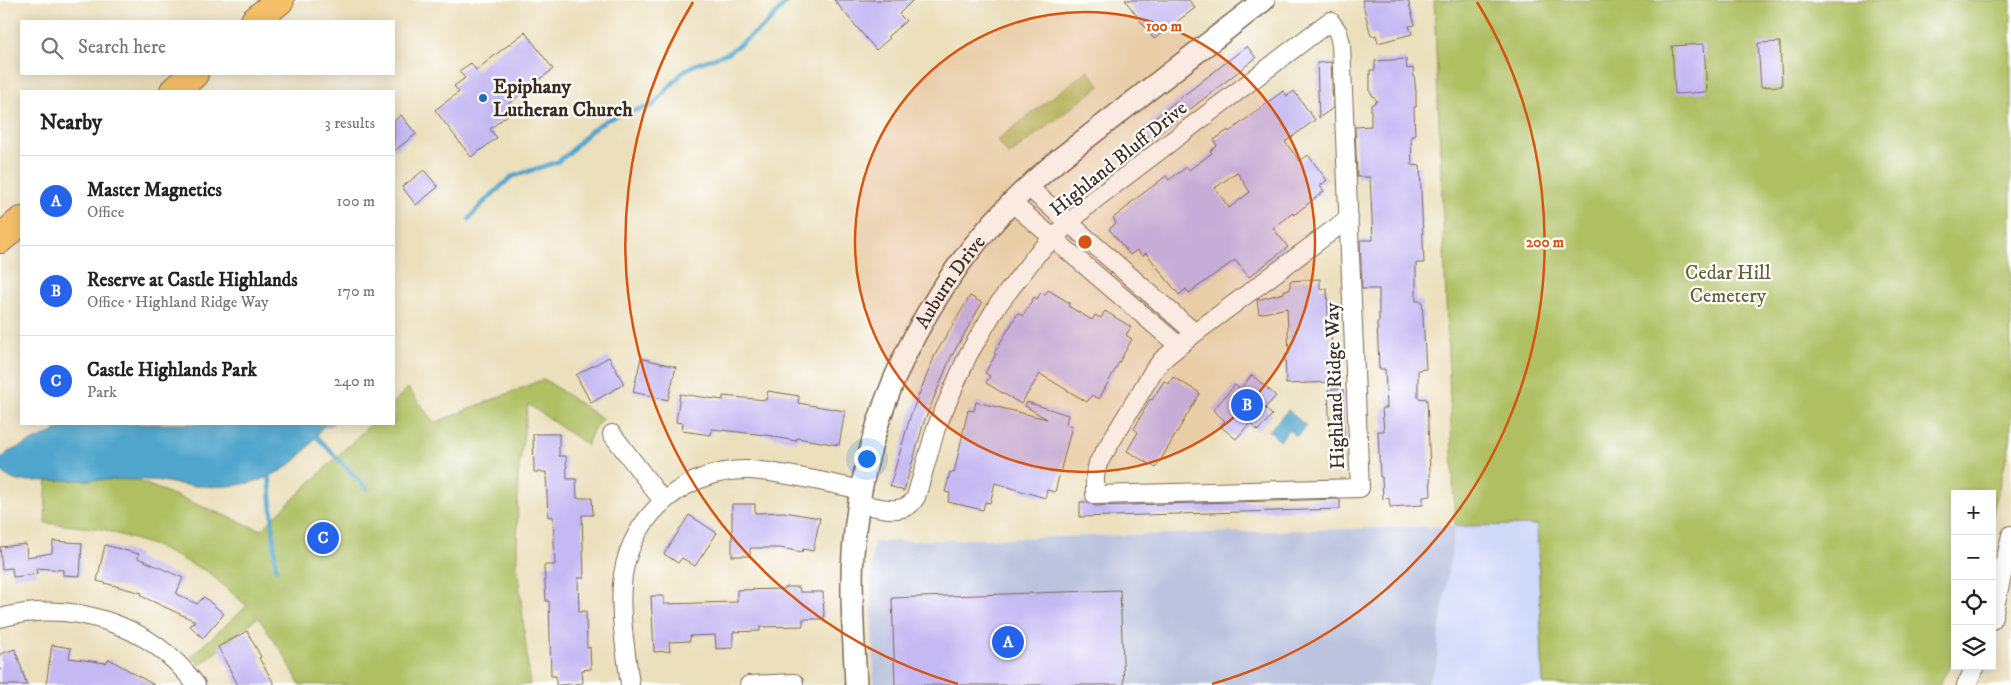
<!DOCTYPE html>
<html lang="en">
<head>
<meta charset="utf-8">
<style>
  body { margin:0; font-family:"IM FELL DW Pica",serif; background:#f6f6f6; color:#222 }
  .controls { position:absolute; right:15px; bottom:15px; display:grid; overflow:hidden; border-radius:0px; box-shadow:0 2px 12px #0003 }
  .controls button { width:45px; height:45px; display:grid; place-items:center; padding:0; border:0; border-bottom:1px solid #e0e0e0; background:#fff; color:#222; font:25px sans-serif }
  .you { position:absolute; left:866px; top:458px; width:18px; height:18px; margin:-12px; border:4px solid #fff; border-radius:50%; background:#1a73e8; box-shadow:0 0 0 8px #1a73e833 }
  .badge { display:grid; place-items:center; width:32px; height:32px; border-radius:50%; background:#2563eb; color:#fff; font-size:16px; font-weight:700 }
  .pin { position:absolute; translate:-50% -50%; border:2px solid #fff; box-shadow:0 1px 5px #0006 }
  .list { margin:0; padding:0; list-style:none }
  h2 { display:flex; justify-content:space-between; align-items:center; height:65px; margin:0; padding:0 20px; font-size:21px }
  h2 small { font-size:16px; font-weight:400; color:#767676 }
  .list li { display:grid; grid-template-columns:32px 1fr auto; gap:15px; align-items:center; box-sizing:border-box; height:90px; padding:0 20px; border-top:1px solid #e0e0e0 }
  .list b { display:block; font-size:19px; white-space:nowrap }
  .list p { margin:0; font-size:16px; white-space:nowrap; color:#767676 }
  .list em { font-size:16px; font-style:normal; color:#767676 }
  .icon { flex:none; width:28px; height:28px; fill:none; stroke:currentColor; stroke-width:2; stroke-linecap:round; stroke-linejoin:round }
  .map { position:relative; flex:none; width:2011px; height:685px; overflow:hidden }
  .search { position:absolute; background:#fff; box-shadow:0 2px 12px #0003; left:20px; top:20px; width:375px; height:55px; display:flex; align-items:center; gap:12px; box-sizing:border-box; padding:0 18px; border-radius:0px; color:#767676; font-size:19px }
  .panel { position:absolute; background:#fff; box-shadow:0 2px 12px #0003; left:20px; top:90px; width:375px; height:335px; border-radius:0px }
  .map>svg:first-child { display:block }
  .built { fill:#d1d9f9 }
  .industrial { fill:#bbc3de }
  .green { fill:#afbf62; stroke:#757440 }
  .water { fill:#50a5cc; stroke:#466875 }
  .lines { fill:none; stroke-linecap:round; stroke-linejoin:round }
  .stream { stroke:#50a5cc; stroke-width:4.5 }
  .building { fill:#c5b9f3; fill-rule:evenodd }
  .minor-casing { stroke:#796955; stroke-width:20 }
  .tertiary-casing { stroke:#796955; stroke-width:24 }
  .primary-casing { stroke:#796955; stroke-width:30 }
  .minor { stroke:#fff; stroke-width:18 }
  .tertiary { stroke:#fff; stroke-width:21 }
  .primary { stroke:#f6c06b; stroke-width:28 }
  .ring { fill:none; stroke:#d7540e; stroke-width:2.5 }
  .poi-dot { fill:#1f6fb2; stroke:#fff; stroke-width:2 }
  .labels { text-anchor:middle; stroke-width:4.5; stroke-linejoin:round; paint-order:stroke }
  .poi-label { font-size:20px; font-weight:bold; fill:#3b2a1e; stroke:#fff; text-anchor:start }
  .street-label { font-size:20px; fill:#3b2a1e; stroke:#fff }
  .park-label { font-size:20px; fill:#645e36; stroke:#fff }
  .centre { fill:#d7540e; stroke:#fff; stroke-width:2.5 }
  .ring-label { font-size:15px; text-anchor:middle; font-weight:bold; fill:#d7540e; stroke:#fff; stroke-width:4.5; stroke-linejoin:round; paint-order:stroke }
</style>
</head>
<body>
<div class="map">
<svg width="2011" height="685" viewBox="0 0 2011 685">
  <rect width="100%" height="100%" fill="#fff"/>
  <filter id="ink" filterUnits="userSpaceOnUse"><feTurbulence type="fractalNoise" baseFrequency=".02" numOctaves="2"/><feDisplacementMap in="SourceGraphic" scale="10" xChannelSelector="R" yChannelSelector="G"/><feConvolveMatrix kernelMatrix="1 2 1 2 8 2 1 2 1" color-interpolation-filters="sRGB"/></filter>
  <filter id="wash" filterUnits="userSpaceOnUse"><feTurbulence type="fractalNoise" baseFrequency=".0096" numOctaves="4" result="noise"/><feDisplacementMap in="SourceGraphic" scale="20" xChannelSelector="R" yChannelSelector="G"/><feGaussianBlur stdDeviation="1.12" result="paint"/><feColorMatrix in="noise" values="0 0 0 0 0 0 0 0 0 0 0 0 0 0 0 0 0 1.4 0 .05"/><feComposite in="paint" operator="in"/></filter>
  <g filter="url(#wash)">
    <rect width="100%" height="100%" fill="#ebdfbc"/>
    <!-- built -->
    <path class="built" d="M1537 525 1543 685H1426L1437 664 1438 641 1455 526Z"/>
    <!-- industrial -->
    <path class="industrial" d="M1455 526 1438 641 1437 664 1426 685H874L871 585 873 542Z"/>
    <!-- green -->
    <path class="green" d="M1434 0H2011V438L1992 517V494H1955V658L1939 685H1543L1537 525 1455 526Z
      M1088 70 1100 86 1009 155 997 140Z
      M544 379 602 419 593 430 587 445 528 404 518 476 517 562 530 685H300L286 658 258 617 200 665 191 656 247 606 208 572 155 546 102 529 45 523 47 472 56 424H118L111 470 261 530 371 424H394V402L408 388 434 423Z"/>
    <!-- water -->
    <path class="water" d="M1288 410 1306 426 1297 436 1288 430 1280 441 1269 431Z
      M72 424H333L322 427C291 482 242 491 184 485 173 484 162 480 150 480 106 479 62 481 17 481 5 476 0 474 0 460L8 452Z"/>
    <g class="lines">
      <!-- stream -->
      <path class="stream" d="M469 219 481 205 511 177 557 162 568 154 589 132 605 121 620 114 652 106 683 72 694 65 728 53 767 24 788 0
        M314 434 367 489
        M269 470 276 569"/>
    </g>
    <g id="blocks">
      <!-- building -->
      <path class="building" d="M834 0H913L899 14 906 21 888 36 890 38 876 50Z
        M1125 0H1189L1195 8 1154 39Z
        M1362 0H1408L1415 25 1409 26 1412 34 1378 43 1376 35 1371 36Z
        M525 32 553 69 507 105 509 107 505 110 509 114 490 129 497 138 471 157 435 110 459 92 454 86 465 78 459 71 471 63 476 70Z
        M1780 42 1782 86 1761 87 1758 43Z
        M1704 44 1707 92 1675 94 1672 46Z
        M1247 46 1256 58 1151 140 1142 128Z
        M1406 59 1407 69 1413 68 1416 91V107H1414L1415 136H1411L1412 165 1420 166 1424 263H1416V301H1422L1426 369 1418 370V398L1427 399 1431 496 1423 497V505L1390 507 1389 498 1383 499 1382 477H1380L1378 431H1384L1382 408H1387L1385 369H1379L1377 322H1379V289H1362L1360 240H1373L1370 177H1357L1355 127 1371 126V105L1377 101 1370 92V70H1375V61Z
        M1331 62 1333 108 1319 118 1317 63Z
        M1283 91 1287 96 1294 91 1315 120 1285 142 1300 161 1308 155 1327 180 1320 186 1324 191 1294 215 1293 213 1273 228 1288 247 1249 277 1235 260 1189 293 1186 289 1179 295 1146 253 1142 256 1137 250 1130 255 1109 229 1116 223 1113 218 1130 205 1129 204 1166 176 1169 180 1187 167 1189 170 1212 153 1210 151 1217 146 1214 140 1228 130 1229 132ZM1237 172 1250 192 1229 208 1215 188Z
        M401 115 416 134 394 151V121Z
        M424 170 438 187 416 205 402 187Z
        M1320 279V289L1327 288 1328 316H1331L1332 382 1286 384 1285 355 1289 354 1287 308 1259 314 1257 300 1284 293V290H1290V281Z
        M1048 290 1070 303 1068 306 1092 320 1095 315 1101 318 1105 311 1131 327 1126 335 1132 339 1099 399 1092 395 1087 402 1040 374 1021 404 986 383 990 376 985 373 996 354 994 353 1018 313 1023 316 1034 297 1037 299 1041 292 1045 295Z
        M970 296 982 303 950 359 924 422 904 491 890 486 911 414 935 355Z
        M609 357 624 384 591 403 576 375Z
        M641 358 676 367 668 400 633 392Z
        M1252 375 1276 396 1265 408 1272 415 1258 431 1250 423 1236 439 1220 426 1225 421 1213 410 1235 385 1240 389Z
        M1173 377 1200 393 1156 468 1127 451 1138 432 1134 429 1150 399 1152 400 1164 381 1169 384Z
        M1328 389H1343L1344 438H1330Z
        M768 391 799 396 798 403 845 411 839 445 797 438 796 441 774 437V436L712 429 711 435 682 431 683 423 676 422 680 394 723 400V396L766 400Z
        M976 402 1047 419 1025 406 1027 402 1068 415 1066 424 1072 426 1055 492 1047 490 1045 498 995 483 990 503 985 502 983 510 948 502 950 493 945 492 950 472 954 473 968 410 974 411Z
        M533 434H559V456H566L567 479H576L577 498H592L593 515H582L584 578H578L579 612 586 611 587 648 590 647 591 669 582 670 583 683 556 685V676H551L549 601H546L544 565H555L553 516 548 517 546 472H534Z
        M1340 499V509L1080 517V502H1087L1095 506Z
        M732 504H755V513L784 512 820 518 813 551 803 549 802 552 780 548H750V556H732Z
        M689 515 717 533 695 566 682 558 678 563 664 554Z
        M53 541 82 543 80 576 63 575V570L36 568 37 574 13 577 12 568 2 569 0 547 26 544 27 557 52 553Z
        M105 545 139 554 138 558 183 578 176 594 197 604 204 597 224 614 203 638 190 626 195 621 141 596 142 593 97 581Z
        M785 587H799L800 592H823L824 619H803V626L760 627V631L733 632V648L716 649 715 635 690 636V641L669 642 670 651 654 652 651 596H664V604L737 602V590L785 589Z
        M1120 590 1124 685H895L892 598Z
        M247 631 261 657 259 658 275 685H238L218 647Z
        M52 645 71 648 69 658 106 663 109 659 154 685H46Z
        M15 649 27 685H0V654Z"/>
    </g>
  </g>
  <g filter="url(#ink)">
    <use href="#blocks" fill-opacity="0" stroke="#796955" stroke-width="1"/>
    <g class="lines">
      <defs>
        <path id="minor" d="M1027 186 1195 333
          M1011 202 1179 346
          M612 434 663 501
          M860 504C879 507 905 517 916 497L936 428 968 355 997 306 1037 254 1089 204 1330 21 1338 32 1341 44 1360 488 1095 495V476L1098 463 1154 370 1162 360 1195 333 1349 218
          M0 618C72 599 151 624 196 685
          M1992 620 2011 535
          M630 685C626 650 618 610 623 575 632 514 688 468 749 470 784 472 827 483 862 490
          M749 685 794 683
          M1966 685 1976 666"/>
        <g id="tertiary">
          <path id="s1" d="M856 685C854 641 850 596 853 553 864 398 939 259 1057 161L1264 0"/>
        </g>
        <path id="primary" d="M255 21 280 0
          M174 91 194 74
          M0 239 21 221"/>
      </defs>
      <!-- minor casing -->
      <use href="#minor" class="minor-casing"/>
      <!-- tertiary casing -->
      <use href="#tertiary" class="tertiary-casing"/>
      <!-- primary casing -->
      <use href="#primary" class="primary-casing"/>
      <!-- minor -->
      <use href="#minor" class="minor"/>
      <!-- tertiary -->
      <use href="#tertiary" class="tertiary"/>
      <!-- primary -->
      <use href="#primary" class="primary"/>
    </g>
  </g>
  <!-- distance rings -->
  <circle cx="1085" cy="242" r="230" fill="#d7540e" fill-opacity=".12"/>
  <g class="ring">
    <circle cx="1085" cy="242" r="230"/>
    <path d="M958 684A460 460 0 0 1 693 2M1477 2A460 460 0 0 1 1212 684"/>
  </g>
  <!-- markers -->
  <circle class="poi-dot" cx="483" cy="98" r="5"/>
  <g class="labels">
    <!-- poi labels -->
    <g class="poi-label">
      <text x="493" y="93">Epiphany<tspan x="493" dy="23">Lutheran Church</tspan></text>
    </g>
    <!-- street labels -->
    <g class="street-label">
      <text transform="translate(1118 158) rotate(-39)" y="7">Highland Bluff Drive</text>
      <text dy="7" stroke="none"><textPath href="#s1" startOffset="424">Auburn Drive</textPath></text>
      <text transform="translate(1334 386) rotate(-92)" y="7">Highland Ridge Way</text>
    </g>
    <!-- park labels -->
    <g class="park-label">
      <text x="1728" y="279">Cedar Hill<tspan x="1728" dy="23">Cemetery</tspan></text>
    </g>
  </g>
  <circle cx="1085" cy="242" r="8" class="centre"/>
  <g class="ring-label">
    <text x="1164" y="31">100 m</text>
    <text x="1545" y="247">200 m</text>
  </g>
</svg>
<div class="controls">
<button>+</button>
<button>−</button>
<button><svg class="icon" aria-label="locate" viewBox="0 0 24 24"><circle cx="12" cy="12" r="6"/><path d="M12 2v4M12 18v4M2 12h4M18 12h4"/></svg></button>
<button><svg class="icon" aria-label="layers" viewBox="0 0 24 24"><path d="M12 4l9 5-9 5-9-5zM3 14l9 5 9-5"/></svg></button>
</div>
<div class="you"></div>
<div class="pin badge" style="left:1008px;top:642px">A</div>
<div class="pin badge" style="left:1247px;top:405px">B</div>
<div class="pin badge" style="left:323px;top:538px">C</div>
<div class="search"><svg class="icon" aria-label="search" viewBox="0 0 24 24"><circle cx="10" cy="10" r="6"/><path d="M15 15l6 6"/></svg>Search here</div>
<section class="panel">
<h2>Nearby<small>3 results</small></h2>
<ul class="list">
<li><span class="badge">A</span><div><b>Master Magnetics</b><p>Office</p></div><em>100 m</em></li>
<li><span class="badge">B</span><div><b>Reserve at Castle Highlands</b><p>Office · Highland Ridge Way</p></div><em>170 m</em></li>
<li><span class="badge">C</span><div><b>Castle Highlands Park</b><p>Park</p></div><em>240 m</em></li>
</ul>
</section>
</div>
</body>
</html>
